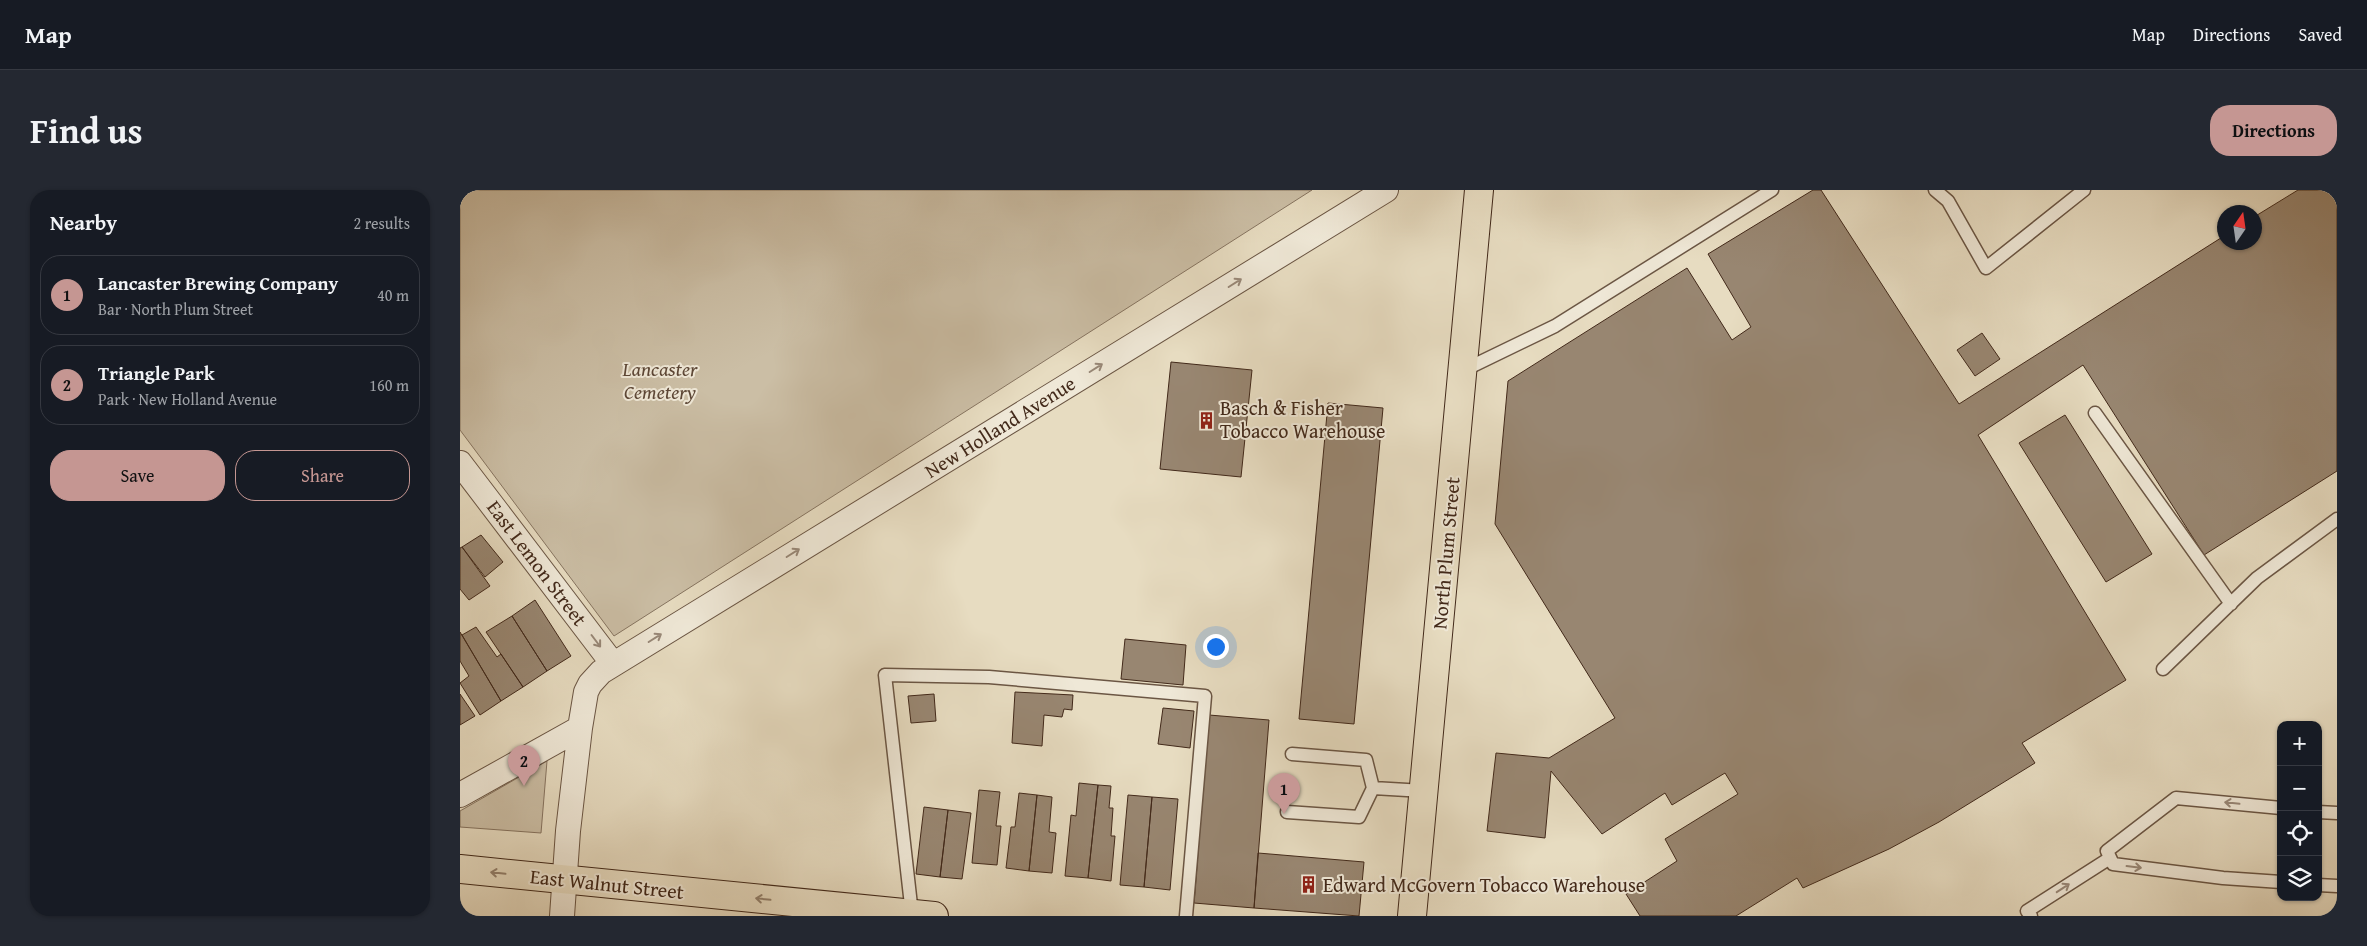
<!DOCTYPE html>
<html lang="en">
<head>
<meta charset="utf-8">
<style>
  body { margin:0; font-family:"Gentium Book Plus",serif; background:#242831; color:#f1f3f6 }
  .controls { position:absolute; right:15px; bottom:15px; display:grid; overflow:hidden; border-radius:10px; box-shadow:0 1px 4px #0004 }
  .controls button { width:45px; height:45px; display:grid; place-items:center; padding:0; border:0; border-bottom:1px solid #363941; background:#171b24; color:#f1f3f6; font:25px sans-serif }
  .compass { position:absolute; left:1757px; top:15px; width:45px; height:45px; border-radius:50%; background:#171b24; box-shadow:0 1px 4px #0004; rotate:13deg }
  .you { position:absolute; left:755px; top:456px; width:18px; height:18px; margin:-12px; border:4px solid #fff; border-radius:50%; background:#1a73e8; box-shadow:0 0 0 8px #1a73e833 }
  .badge { display:grid; place-items:center; width:32px; height:32px; border-radius:50%; background:#c59692; color:#111; font-size:16px; font-weight:700 }
  .pin { position:absolute; translate:-50% -41px; filter:drop-shadow(0 1px 2px #0008) }
  .pin::after { content:''; position:absolute; top:26px; width:18px; height:15px; background:inherit; clip-path:polygon(0 0,100% 0,50% 100%) }
  .list { margin:0; padding:0; list-style:none }
  h2 { display:flex; justify-content:space-between; align-items:center; height:65px; margin:0; padding:0 20px; font-size:21px }
  h2 small { font-size:16px; font-weight:400; color:#9ea1a6 }
  .list li { display:grid; grid-template-columns:32px 1fr auto; gap:15px; align-items:center; box-sizing:border-box; height:80px; margin:0 10px 10px; padding:0 10px; border:1px solid #363941; border-radius:20px }
  .list b { display:block; font-size:19px; white-space:nowrap }
  .list p { margin:0; font-size:16px; white-space:nowrap; color:#9ea1a6 }
  .list em { font-size:16px; font-style:normal; color:#9ea1a6 }
  .actions { display:flex; gap:10px; padding:15px 20px }
  .actions a { flex:1; padding:11px 0; border:1px solid #c59692; border-radius:20px; text-align:center; font-size:18px; color:#c59692 }
  .actions .main { background:#c59692; color:#111 }
  .icon { flex:none; width:28px; height:28px; fill:none; stroke:currentColor; stroke-width:2; stroke-linecap:round; stroke-linejoin:round }
  .map { position:relative; flex:none; width:1877px; height:726px; overflow:hidden; border-radius:20px }
  header { display:flex; align-items:center; gap:30px; box-sizing:border-box; height:70px; padding:0 25px; background:#171b24; border-bottom:1px solid #363941 }
  header strong { font-size:24px }
  nav { display:flex; gap:28px; margin-inline-start:auto; font-size:18px }
  .intro { display:flex; align-items:center; justify-content:space-between; box-sizing:border-box; height:120px; padding:0 30px }
  h1 { margin:0; font-size:35px }
  .button { padding:12px 22px; border-radius:20px; background:#c59692; color:#111; font-size:18px; font-weight:700 }
  main { display:flex; gap:30px; padding:0 30px }
  aside { flex:1; background:#171b24; border-radius:20px; box-shadow:0 1px 4px #0004 }
  .map>svg:first-child { display:block }
  .green { fill:#cbbea5; stroke:#867460 }
  .building { fill:#988671; stroke:#42291a }
  .lines { fill:none; stroke-linecap:round; stroke-linejoin:round }
  .service-casing { stroke:#6b5644; stroke-width:15 }
  .minor-casing { stroke:#6b5644; stroke-width:26 }
  .primary-casing { stroke:#42291a; stroke-width:30 }
  .service { stroke:#efe8d7; stroke-width:12 }
  .minor { stroke:#efe8d7; stroke-width:24 }
  .primary { stroke:#e7dcc1; stroke-width:28 }
  .oneway { stroke:#988878 }
  .oneway2 { stroke:#94826e }
  .labels { text-anchor:middle; stroke-width:4; stroke-linejoin:round; paint-order:stroke }
  .park-label { font-size:20px; font-style:italic; fill:#5d4736; stroke:#efe8d7 }
  .poi-label { font-size:20px; fill:#42291a; stroke:#efe8d7; text-anchor:start }
  .street-label { font-size:20px; fill:#42291a; stroke:#efe8d7 }
</style>
</head>
<body>
<header>
<strong>Map</strong>
<nav><a>Map</a><a>Directions</a><a>Saved</a></nav>
</header>
<div class="intro"><h1>Find us</h1><a class="button">Directions</a></div>
<main>
<aside>
<h2>Nearby<small>2 results</small></h2>
<ul class="list">
<li><span class="badge">1</span><div><b>Lancaster Brewing Company</b><p>Bar · North Plum Street</p></div><em>40 m</em></li>
<li><span class="badge">2</span><div><b>Triangle Park</b><p>Park · New Holland Avenue</p></div><em>160 m</em></li>
</ul>
<div class="actions"><a class="main">Save</a><a>Share</a></div>
</aside>
<div class="map">
<svg width="1877" height="726" viewBox="0 0 1877 726">
  <rect width="100%" height="100%" fill="#e7dcc1"/>
  <filter id="stains"><feTurbulence type="fractalNoise" baseFrequency=".004" numOctaves="4"/><feColorMatrix values="0 0 0 0 .2 0 0 0 0 .09 0 0 0 0 .02 0 0 0 .5 -.17"/></filter>
  <radialGradient id="worn" r=".72"><stop offset=".6" stop-color="#630" stop-opacity="0"/><stop offset="1" stop-color="#630" stop-opacity=".3"/></radialGradient>
  <!-- green -->
  <path class="green" d="M0 0H852L154 446 0 240Z
    M87 571 81 643 0 637V621Z"/>
  <!-- building -->
  <path class="building" d="M1353 0H1361L1499 214 1764 46V52H1794V27L1838 0H1877V281L1744 365 1623 175 1518 245 1666 490 1562 553 1575 573 1479 632 1429 659 1343 698 1337 688 1276 726H1180L1166 704 1217 671 1205 649 1278 604 1265 583 1212 615 1205 603 1142 644 1091 581 1085 648 1027 641 1036 563 1089 568 1155 528 1035 334 1048 191 1227 78 1272 150 1291 137 1248 64Z
    M1522 143 1540 169 1515 186 1497 160Z
    M711 172 792 180 781 287 700 279Z
    M868 213 923 218 894 534 839 529Z
    M1605 225 1692 364 1646 392 1559 253Z
    M21 345 43 372 25 387 2 357Z
    M2 357 30 396 9 410 0 399V358Z
    M75 410 111 466 87 481 52 426Z
    M52 426 87 481 63 497 26 442Z
    M16 437 37 467 41 464 63 497 41 511 2 445Z
    M0 442 41 511 20 525 0 493 9 486 0 471Z
    M665 449 726 455 723 495 661 489Z
    M555 502 613 505 612 520 604 519 602 527 584 525 582 556 552 553Z
    M0 504 15 526 0 535Z
    M474 504 476 531 451 533 448 506Z
    M703 518 734 521 730 558 698 554Z
    M749 525 809 530 794 718 734 713Z
    M619 593 638 595 628 688 605 686 611 625 616 626Z
    M638 595 651 596 649 618H653L651 646H655L651 691 628 688Z
    M519 600 540 602 536 636H541L537 675 512 673Z
    M559 603 577 605 569 681 546 678 551 637H555Z
    M577 605 592 607 589 642 596 643 592 683 569 681Z
    M668 605 692 607 684 697 660 695Z
    M692 607 718 609 710 700 684 697Z
    M464 617 488 620 480 687 456 684Z
    M488 620 511 623 502 689 480 687Z
    M798 663 904 672 899 726 794 718Z"/>
  <g class="lines">
    <defs>
      <path id="service" d="M1475 0 1488 11 1526 78 1624 0
        M1002 181 1095 136 1312 0
        M1635 223 1771 414
        M1703 479 1797 388 1877 329
        M832 564 906 570 913 598 964 601
        M1821 618 1716 608 1647 661 1653 674 1763 688 1821 692
        M827 622 899 627 913 598
        M1858 622 1877 623
        M1858 695 1877 696
        M452 724 425 485 529 487 745 506 726 726
        M1571 726 1567 721 1650 668"/>
      <path id="minor" d="M0 273 153 474
        M0 605 120 538
        M102 726 108 641 120 538 126 502 130 494 141 482 926 0"/>
      <path id="primary" d="M0 679 474 726
        M952 726 1019 0"/>
    </defs>
    <!-- service casing -->
    <use href="#service" class="service-casing"/>
    <!-- minor casing -->
    <use href="#minor" class="minor-casing"/>
    <!-- primary casing -->
    <use href="#primary" class="primary-casing"/>
    <!-- service -->
    <use href="#service" class="service"/>
    <!-- minor -->
    <use href="#minor" class="minor"/>
    <!-- primary -->
    <use href="#primary" class="primary"/>
  </g>
  <!-- one-way arrows -->
  <defs><path id="oneway-shaft" d="M-6 0H5M1.5-3L5.5 0L1.5 3" fill="none" stroke-width="1.6" stroke-linecap="round" stroke-linejoin="round" transform="scale(1.25)"/></defs>
  <g class="oneway">
    <use href="#oneway-shaft" transform="translate(775 93) rotate(-32)"/>
    <use href="#oneway-shaft" transform="translate(636 178) rotate(-32)"/>
    <use href="#oneway-shaft" transform="translate(333 363) rotate(-32)"/>
    <use href="#oneway-shaft" transform="translate(195 448) rotate(-32)"/>
    <use href="#oneway-shaft" transform="translate(136 451) rotate(53)"/>
    <use href="#oneway-shaft" transform="translate(1772 613) rotate(-174)"/>
    <use href="#oneway-shaft" transform="translate(1674 677) rotate(7)"/>
    <use href="#oneway-shaft" transform="translate(1603 698) rotate(-33)"/>
  </g>
  <g class="oneway2">
    <use href="#oneway-shaft" transform="translate(38 683) rotate(-174)"/>
    <use href="#oneway-shaft" transform="translate(303 709) rotate(-174)"/>
  </g>
  <!-- icons -->
  <defs>
    <symbol id="building-bare" viewBox="-9 -9 18 18"><path d="M-4-6H4V6H1V3H-1V6H-4ZM-2.5-4.3h1.7v1.8h-1.7ZM.8-4.3h1.7v1.8H.8ZM-2.5-1h1.7V.8h-1.7ZM.8-1h1.7V.8H.8Z" fill="#8f2418" stroke="#efe8d7" stroke-width="2.5" paint-order="stroke"/></symbol>
  </defs>
  <g fill-rule="evenodd">
    <use href="#building-bare" x="734" y="218" width="25" height="25"/>
    <use href="#building-bare" x="836" y="682" width="25" height="25"/>
  </g>
  <g class="labels">
    <!-- park labels -->
    <g class="park-label">
      <text x="200" y="186">Lancaster<tspan x="200" dy="23">Cemetery</tspan></text>
    </g>
    <!-- poi labels -->
    <g class="poi-label">
      <text x="760" y="225">Basch &amp; Fisher<tspan x="760" dy="23">Tobacco Warehouse</tspan></text>
      <text x="863" y="702">Edward McGovern Tobacco Warehouse</text>
    </g>
    <!-- street labels -->
    <g class="street-label">
      <text transform="translate(540 237) rotate(-32)" y="7">New Holland Avenue</text>
      <text transform="translate(986 363) rotate(-85)" y="7">North Plum Street</text>
      <text transform="translate(77 373) rotate(53)" y="7">East Lemon Street</text>
      <text transform="translate(147 694) rotate(6)" y="7">East Walnut Street</text>
    </g>
  </g>
  <rect width="100%" height="100%" filter="url(#stains)"/>
  <rect width="100%" height="100%" fill="url(#worn)"/>
</svg>
<div class="controls">
<button>+</button>
<button>−</button>
<button><svg class="icon" aria-label="locate" viewBox="0 0 24 24"><circle cx="12" cy="12" r="6"/><path d="M12 2v4M12 18v4M2 12h4M18 12h4"/></svg></button>
<button><svg class="icon" aria-label="layers" viewBox="0 0 24 24"><path d="M12 4l9 5-9 5-9-5zM3 14l9 5 9-5"/></svg></button>
</div>
<svg class="compass" viewBox="-18 -18 36 36"><path d="M0-13l5 13h-10z" fill="#e53935"/><path d="M0 13l5-13h-10z" fill="#9ea1a6"/></svg>
<div class="you"></div>
<div class="pin badge" style="left:824px;top:624px">1</div>
<div class="pin badge" style="left:64px;top:596px">2</div>
</div>
</main>
</body>
</html>
